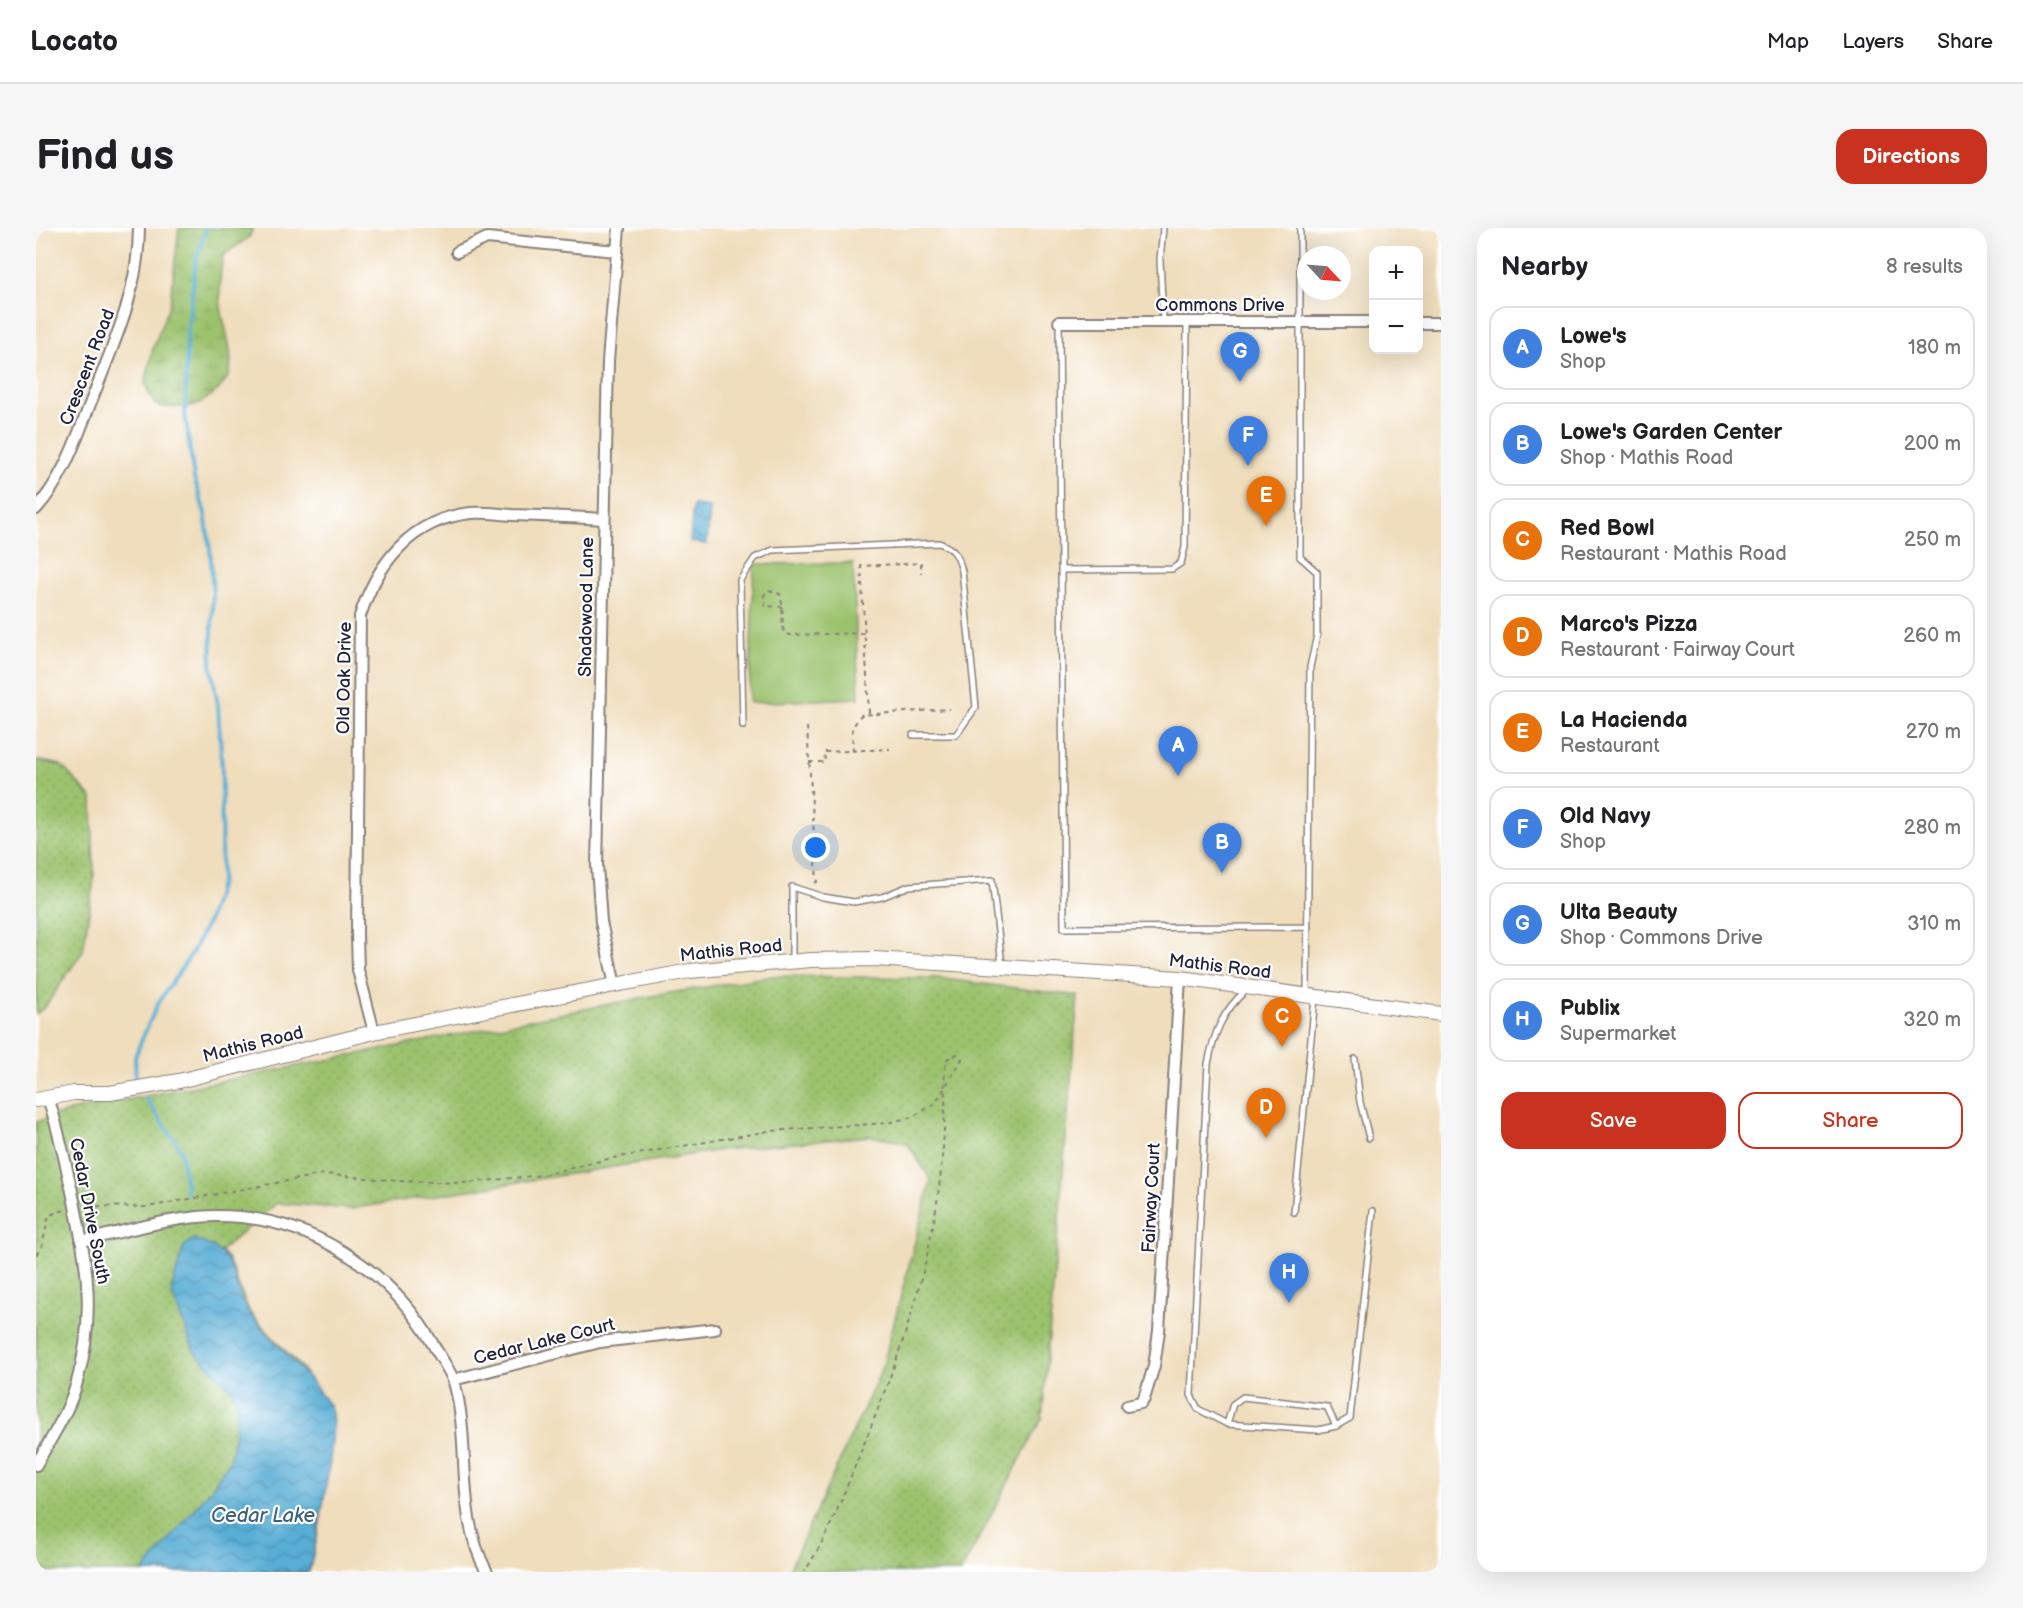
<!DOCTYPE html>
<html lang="en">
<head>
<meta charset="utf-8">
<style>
  body { margin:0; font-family:"Balsamiq Sans",sans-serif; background:#f6f6f6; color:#202124 }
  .controls { position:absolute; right:18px; top:18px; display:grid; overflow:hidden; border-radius:12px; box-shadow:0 6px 24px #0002 }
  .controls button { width:54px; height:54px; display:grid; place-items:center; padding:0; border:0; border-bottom:2px solid #e0e0e0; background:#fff; color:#202124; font:30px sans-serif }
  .compass { position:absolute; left:1261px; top:18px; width:54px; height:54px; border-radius:50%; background:#fff; box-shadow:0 6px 24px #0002; rotate:116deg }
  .you { position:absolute; left:780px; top:620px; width:21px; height:21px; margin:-15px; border:4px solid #fff; border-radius:50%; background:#1a73e8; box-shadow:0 0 0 9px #1a73e833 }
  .badge { display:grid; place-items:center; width:39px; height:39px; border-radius:50%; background:#c8321e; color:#fff; font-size:20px; font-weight:700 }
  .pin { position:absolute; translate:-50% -50px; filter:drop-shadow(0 2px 3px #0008) }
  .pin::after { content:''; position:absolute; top:32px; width:21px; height:18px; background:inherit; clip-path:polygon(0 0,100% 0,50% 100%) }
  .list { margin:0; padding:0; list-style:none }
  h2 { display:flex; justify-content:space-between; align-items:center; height:78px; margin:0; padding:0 24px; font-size:26px }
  h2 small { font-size:20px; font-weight:400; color:#757577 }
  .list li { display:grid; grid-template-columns:39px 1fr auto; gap:18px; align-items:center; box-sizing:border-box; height:84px; margin:0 12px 12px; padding:0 12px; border:2px solid #e0e0e0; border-radius:18px }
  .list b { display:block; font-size:22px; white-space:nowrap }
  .list p { margin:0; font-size:20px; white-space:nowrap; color:#757577 }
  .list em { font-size:20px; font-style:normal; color:#757577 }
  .actions { display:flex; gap:12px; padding:18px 24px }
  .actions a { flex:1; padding:14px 0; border:2px solid #c8321e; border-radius:18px; text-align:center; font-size:21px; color:#c8321e }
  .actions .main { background:#c8321e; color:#fff }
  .map { position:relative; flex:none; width:1405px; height:1344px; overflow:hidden; border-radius:18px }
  header { display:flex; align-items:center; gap:36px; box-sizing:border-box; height:84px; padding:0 30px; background:#fff; border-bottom:2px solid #e0e0e0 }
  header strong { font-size:28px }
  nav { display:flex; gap:33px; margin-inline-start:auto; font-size:21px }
  .intro { display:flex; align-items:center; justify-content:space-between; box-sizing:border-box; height:144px; padding:0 36px }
  h1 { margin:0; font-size:42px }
  .button { padding:15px 27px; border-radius:18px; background:#c8321e; color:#fff; font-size:21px; font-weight:700 }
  main { display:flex; gap:36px; padding:0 36px }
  aside { flex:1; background:#fff; border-radius:18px; box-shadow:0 6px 24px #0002 }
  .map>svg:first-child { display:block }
  .grass { fill:url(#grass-dots); stroke:#5e7254; stroke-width:1.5 }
  .wetland { fill:url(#wetland-marsh); stroke:#5e7254; stroke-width:1.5 }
  .green { fill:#9bc26d; stroke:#5e7254; stroke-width:1.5 }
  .water { fill:url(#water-waves); stroke:#3e6888; stroke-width:1.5 }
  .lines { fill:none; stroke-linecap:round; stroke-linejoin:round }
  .stream { stroke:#59aed5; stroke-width:4 }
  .service-casing { stroke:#88807b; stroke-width:8 }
  .minor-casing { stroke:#88807b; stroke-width:14 }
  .tertiary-casing { stroke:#88807b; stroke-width:16 }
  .path { stroke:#88807b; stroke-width:2; stroke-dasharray:4.5 4.5; stroke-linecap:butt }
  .service { stroke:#fff; stroke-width:5 }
  .minor { stroke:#fff; stroke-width:10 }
  .tertiary { stroke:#fff; stroke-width:14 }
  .labels { text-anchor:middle; stroke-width:4.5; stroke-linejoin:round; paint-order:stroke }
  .street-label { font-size:18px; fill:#22223b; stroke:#fff }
  .water-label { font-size:20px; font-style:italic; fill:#3b6180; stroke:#fff }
</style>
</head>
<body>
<header>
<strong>Locato</strong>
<nav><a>Map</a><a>Layers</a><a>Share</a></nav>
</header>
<div class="intro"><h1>Find us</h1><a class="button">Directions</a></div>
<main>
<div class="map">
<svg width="1405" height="1344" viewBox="0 0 1405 1344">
  <defs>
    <pattern id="grass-dots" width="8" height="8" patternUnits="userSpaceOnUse" patternTransform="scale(1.5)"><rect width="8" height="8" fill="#9bc26d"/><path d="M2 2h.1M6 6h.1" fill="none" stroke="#85a65f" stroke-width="1.8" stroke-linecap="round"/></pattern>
    <pattern id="wetland-marsh" width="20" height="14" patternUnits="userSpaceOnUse" patternTransform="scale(1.5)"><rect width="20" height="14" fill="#9bc26d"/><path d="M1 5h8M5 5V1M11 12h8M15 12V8" fill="none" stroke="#85a65f"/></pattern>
    <pattern id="water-waves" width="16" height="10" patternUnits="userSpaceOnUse" patternTransform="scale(1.5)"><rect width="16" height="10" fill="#59aed5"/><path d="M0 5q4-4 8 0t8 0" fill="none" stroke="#498dae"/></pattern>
  </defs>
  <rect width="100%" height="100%" fill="#fff"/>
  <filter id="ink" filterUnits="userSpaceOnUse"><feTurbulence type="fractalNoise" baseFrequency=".0167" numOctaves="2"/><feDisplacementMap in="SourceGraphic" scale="12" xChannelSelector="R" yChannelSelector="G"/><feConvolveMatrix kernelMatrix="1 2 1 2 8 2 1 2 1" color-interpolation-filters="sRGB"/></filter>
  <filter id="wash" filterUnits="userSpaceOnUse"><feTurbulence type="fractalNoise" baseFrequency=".008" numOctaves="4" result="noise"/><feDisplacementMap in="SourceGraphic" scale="24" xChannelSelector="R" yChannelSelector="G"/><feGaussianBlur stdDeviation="1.35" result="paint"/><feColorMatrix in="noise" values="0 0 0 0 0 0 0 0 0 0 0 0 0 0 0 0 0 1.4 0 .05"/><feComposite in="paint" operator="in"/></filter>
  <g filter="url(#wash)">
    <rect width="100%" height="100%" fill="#efddbb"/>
    <!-- grass -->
    <path class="grass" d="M0 532 25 537 56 570 58 651 47 723 9 779 0 786Z
      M736 748 900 750 1042 768 1006 1190 925 1344H752L846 1141 895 952 871 915 834 908 685 922 314 981 241 975 185 1023 192 1031 214 1085 265 1139 295 1181 296 1211 284 1296 273 1344H0V894L34 883 604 770Z"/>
    <!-- wetland -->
    <path class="wetland" d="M143 0H217L213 9 187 28C184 44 183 63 185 79 188 99 200 130 192 149 187 159 178 166 169 172 155 181 135 181 119 177L109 157 117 120 134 75Z"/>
    <!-- green -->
    <path class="green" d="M817 335 823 470 713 475 718 336Z"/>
    <!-- water -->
    <path class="water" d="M657 277 674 279 671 316 654 314Z
      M158 1011C209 1028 190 1053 215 1087 236 1113 262 1135 282 1162 285 1168 293 1175 295 1181 303 1207 280 1314 273 1344H107L176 1260 194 1232 198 1210 201 1180 196 1162 158 1123 135 1063 148 1018Z"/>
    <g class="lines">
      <!-- stream -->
      <path class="stream" d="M100 854 99 829 106 811 122 775 156 725 172 693 185 653 186 540 182 478 175 437 177 367 174 321 169 285 158 250 149 186 151 108 160 33 170 0
        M110 870 145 922 151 965"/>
    </g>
  </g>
  <g filter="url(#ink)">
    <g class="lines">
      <defs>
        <path id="service" d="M1127 0 1124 32 1127 93
          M1264 0V329L1281 344V407L1274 439 1271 766
          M1023 94 1028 700 1272 699
          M1026 342 1136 341 1145 335 1149 319 1151 95
          M707 498 704 352 719 330 737 322 903 315C918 320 922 327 926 343L940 479 920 507H877
          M756 733V659L787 669 818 674 846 669 873 658 956 652 966 737
          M1210 762C1186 784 1178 805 1172 836L1155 1167 1162 1181 1191 1196 1282 1202 1300 1198 1314 1190 1337 983
          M1319 831 1324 874 1333 910
          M1258 984 1279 770
          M1191 1196 1197 1176 1207 1169 1291 1179 1300 1198"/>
        <path id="minor" d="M421 24 451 10 580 23
          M1023 94H1338
          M1382 95H1405
          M0 281C28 250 41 209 56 171 78 115 103 62 103 0
          M579 757 565 694 561 638 572 133 583 0
          M338 804 322 742 321 707 324 388C341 336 375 291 435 285 448 284 463 286 476 287 507 288 538 289 568 291
          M45 1013C88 1004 134 989 179 988 270 987 353 1039 398 1118 404 1129 414 1142 418 1154 436 1217 418 1284 451 1344
          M417 1152 564 1114 679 1101
          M1091 1178 1105 1175 1108 1171 1118 1138 1123 1103 1144 750
          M0 1237C15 1210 33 1184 41 1154 61 1085 50 1028 35 959 28 929 22 899 12 870"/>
        <path id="tertiary" d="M0 872 38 865H74L143 853 338 804 579 757 654 743 775 732 838 731 1144 750 1405 786"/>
      </defs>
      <!-- service casing -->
      <use href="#service" class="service-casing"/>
      <!-- minor casing -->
      <use href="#minor" class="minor-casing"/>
      <!-- tertiary casing -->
      <use href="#tertiary" class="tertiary-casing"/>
      <!-- path -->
      <path class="path" d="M747 379 729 378 728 367 733 362 744 366C748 379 745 391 748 404L754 407 829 405
        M833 485 825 338 885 335V345
        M771 499 781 654 776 655
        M817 523 816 500 825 487 913 481
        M773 534H789L788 524 854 521
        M52 978 111 979 288 946 363 953 427 955 507 947 572 931 733 903 851 895 876 889 899 876 926 831 921 826 911 831C906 847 910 863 909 880 908 909 906 938 902 967 890 1054 861 1135 828 1216 810 1259 795 1305 768 1344
        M0 1027 6 1018 13 987 29 982"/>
      <!-- service -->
      <use href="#service" class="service"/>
      <!-- minor -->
      <use href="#minor" class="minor"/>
      <!-- tertiary -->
      <use href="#tertiary" class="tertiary"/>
    </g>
  </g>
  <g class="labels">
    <!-- street labels -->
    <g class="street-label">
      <text x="1184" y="83">Commons Drive</text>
      <text transform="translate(51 139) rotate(-69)" y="6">Crescent Road</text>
      <text transform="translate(550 379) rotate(-89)" y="6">Shadowood Lane</text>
      <text transform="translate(308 450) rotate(-89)" y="6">Old Oak Drive</text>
      <text transform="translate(695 722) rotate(-6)" y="6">Mathis Road</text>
      <text transform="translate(1184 738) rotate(7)" y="6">Mathis Road</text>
      <text transform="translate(217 816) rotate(-14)" y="6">Mathis Road</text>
      <text transform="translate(1115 970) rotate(-87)" y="6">Fairway Court</text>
      <text transform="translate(54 983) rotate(79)" y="6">Cedar Drive South</text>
      <text transform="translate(508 1113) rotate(-14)" y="6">Cedar Lake Court</text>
    </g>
    <!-- water labels -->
    <g class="water-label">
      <text x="227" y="1294">Cedar Lake</text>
    </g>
  </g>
</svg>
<div class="controls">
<button>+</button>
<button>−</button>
</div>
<svg class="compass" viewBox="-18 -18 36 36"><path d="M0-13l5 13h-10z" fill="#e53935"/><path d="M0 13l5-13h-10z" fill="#757577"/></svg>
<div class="you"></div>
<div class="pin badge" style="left:1142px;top:548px;background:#3f7fe0">A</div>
<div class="pin badge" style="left:1186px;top:645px;background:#3f7fe0">B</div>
<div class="pin badge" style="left:1246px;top:819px;background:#e8710a">C</div>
<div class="pin badge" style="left:1230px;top:910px;background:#e8710a">D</div>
<div class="pin badge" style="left:1230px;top:298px;background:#e8710a">E</div>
<div class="pin badge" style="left:1212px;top:238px;background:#3f7fe0">F</div>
<div class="pin badge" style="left:1204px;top:154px;background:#3f7fe0">G</div>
<div class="pin badge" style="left:1253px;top:1075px;background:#3f7fe0">H</div>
</div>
<aside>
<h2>Nearby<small>8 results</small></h2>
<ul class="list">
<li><span class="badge" style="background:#3f7fe0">A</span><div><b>Lowe's</b><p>Shop</p></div><em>180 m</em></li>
<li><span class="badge" style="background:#3f7fe0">B</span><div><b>Lowe's Garden Center</b><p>Shop · Mathis Road</p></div><em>200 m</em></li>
<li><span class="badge" style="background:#e8710a">C</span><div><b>Red Bowl</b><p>Restaurant · Mathis Road</p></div><em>250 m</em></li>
<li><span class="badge" style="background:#e8710a">D</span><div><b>Marco's Pizza</b><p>Restaurant · Fairway Court</p></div><em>260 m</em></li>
<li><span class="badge" style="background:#e8710a">E</span><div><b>La Hacienda</b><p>Restaurant</p></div><em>270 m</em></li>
<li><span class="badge" style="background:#3f7fe0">F</span><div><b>Old Navy</b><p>Shop</p></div><em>280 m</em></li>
<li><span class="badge" style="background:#3f7fe0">G</span><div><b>Ulta Beauty</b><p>Shop · Commons Drive</p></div><em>310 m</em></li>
<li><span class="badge" style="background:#3f7fe0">H</span><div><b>Publix</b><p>Supermarket</p></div><em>320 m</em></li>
</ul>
<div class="actions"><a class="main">Save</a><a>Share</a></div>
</aside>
</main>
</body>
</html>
